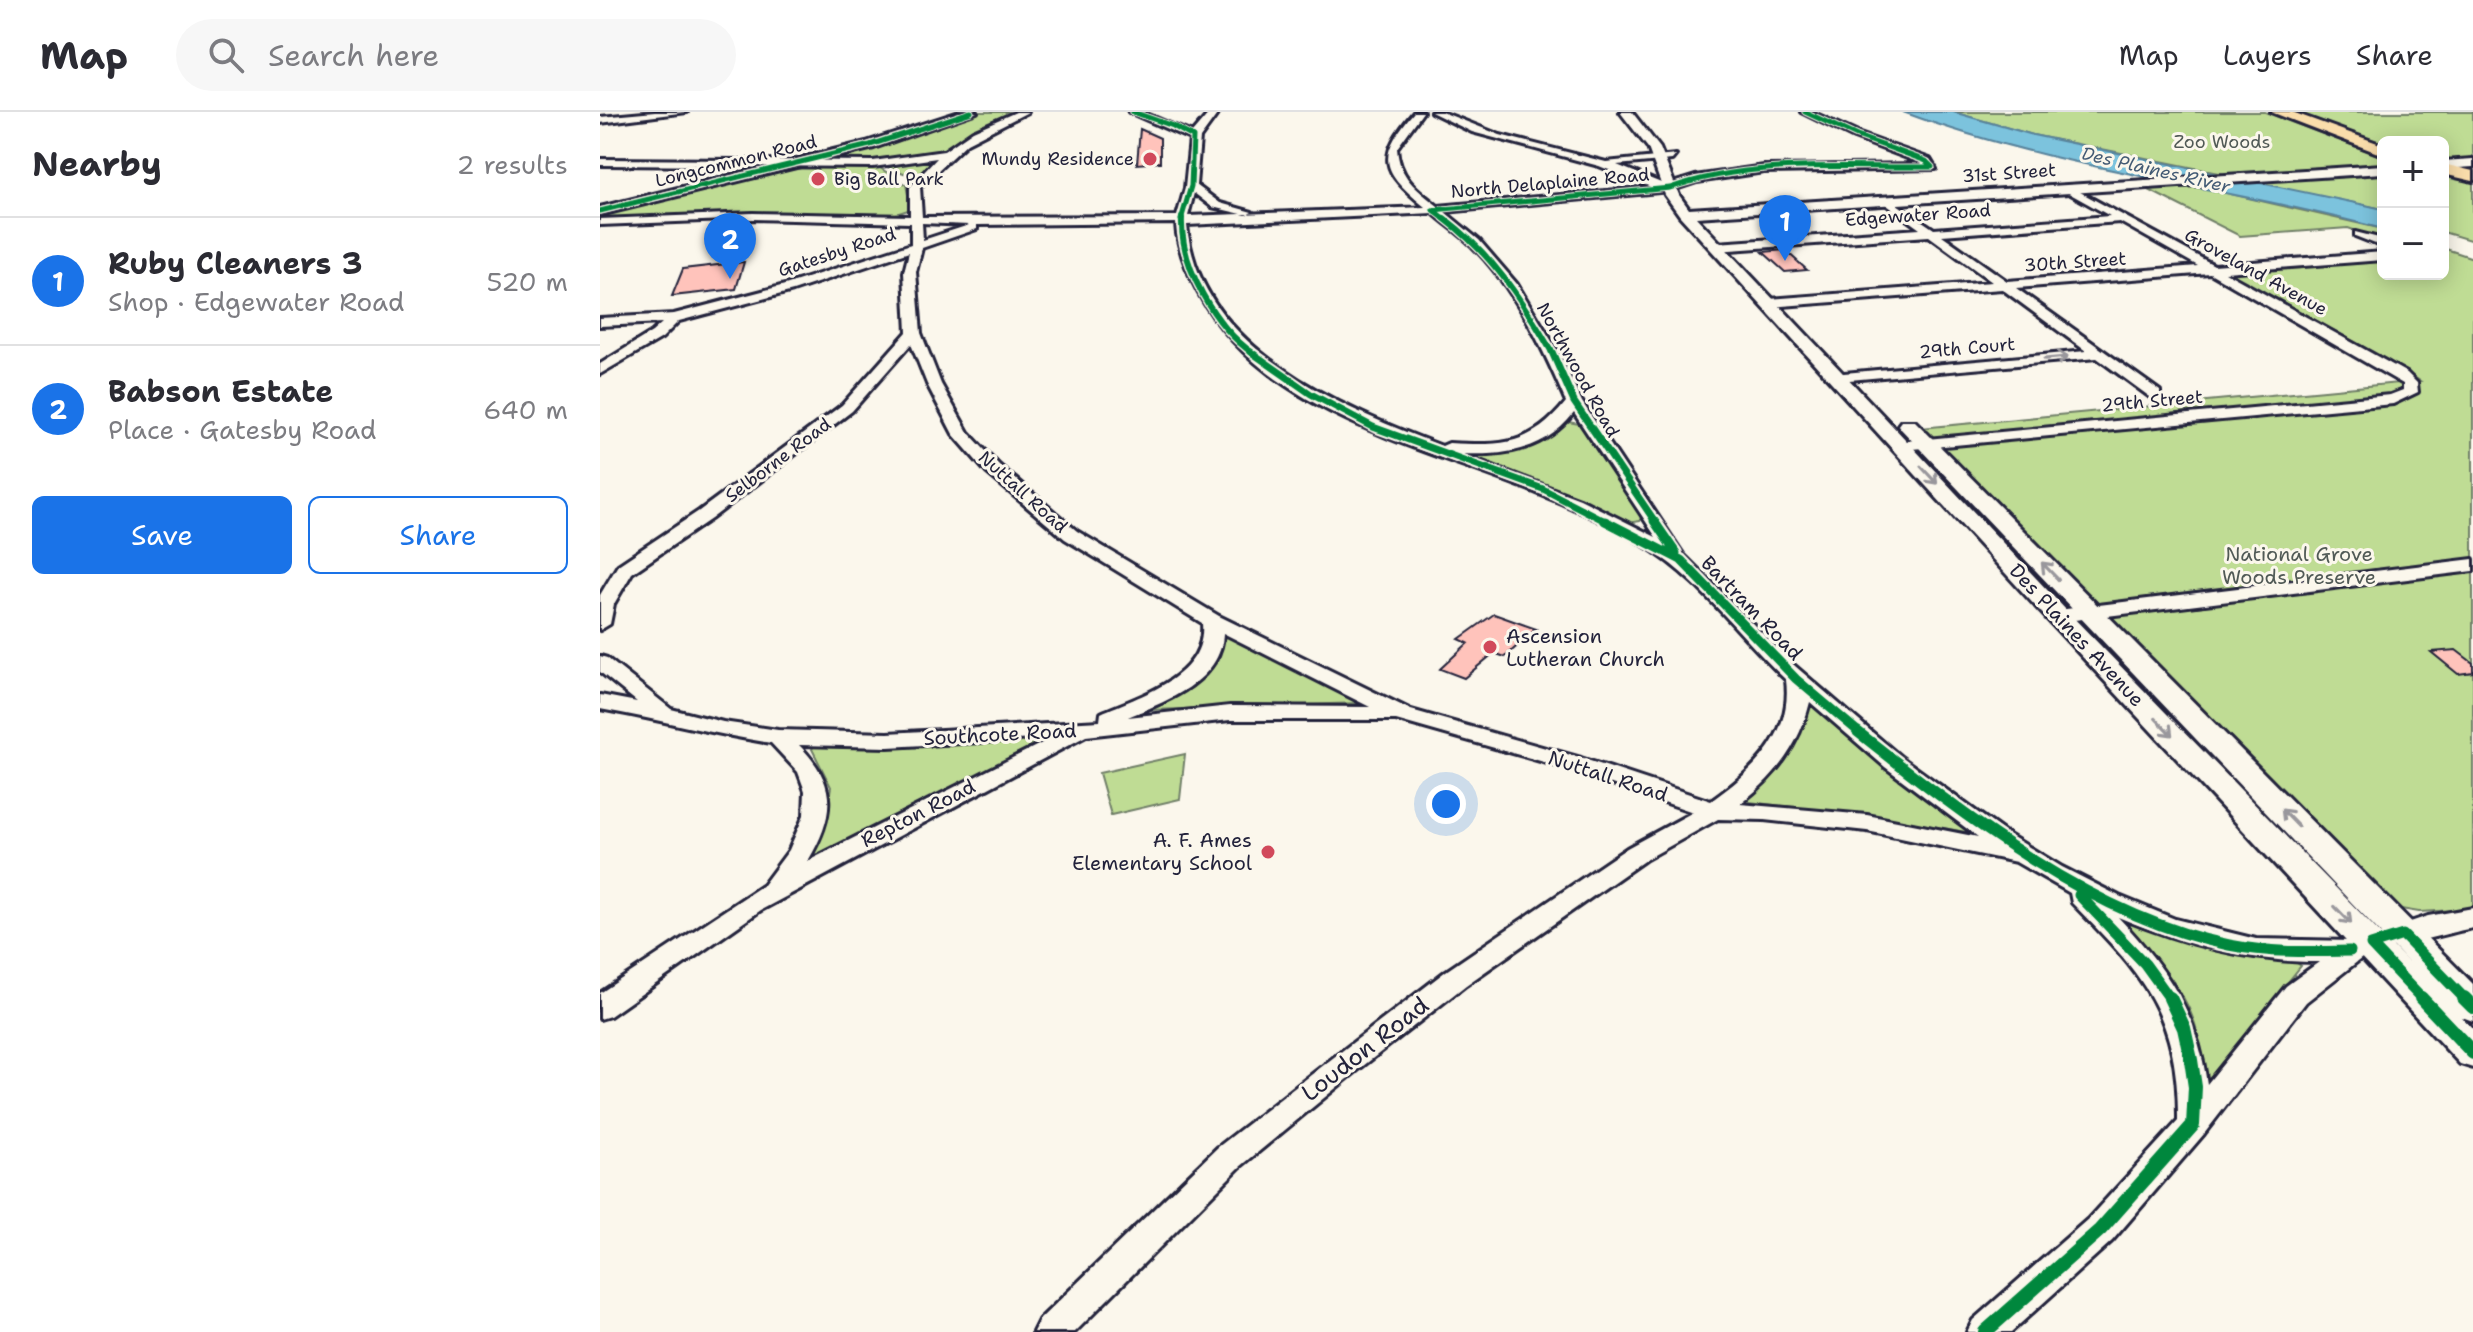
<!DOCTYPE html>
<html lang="en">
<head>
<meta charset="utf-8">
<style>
  body { margin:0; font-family:"Shantell Sans",sans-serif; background:#f7f7f7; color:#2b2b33 }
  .controls { position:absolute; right:24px; top:24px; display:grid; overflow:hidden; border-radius:12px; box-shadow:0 4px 20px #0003 }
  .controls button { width:72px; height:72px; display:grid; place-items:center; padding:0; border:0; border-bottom:2px solid #e1e1e2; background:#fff; color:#2b2b33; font:40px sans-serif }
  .you { position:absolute; left:846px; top:692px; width:28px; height:28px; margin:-20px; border:6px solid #fff; border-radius:50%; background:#1a73e8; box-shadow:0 0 0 12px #1a73e833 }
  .badge { display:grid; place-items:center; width:52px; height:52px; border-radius:50%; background:#1a73e8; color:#fff; font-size:26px; font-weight:700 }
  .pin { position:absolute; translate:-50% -66px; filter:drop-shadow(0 2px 4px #0008) }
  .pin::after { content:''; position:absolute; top:42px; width:28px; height:24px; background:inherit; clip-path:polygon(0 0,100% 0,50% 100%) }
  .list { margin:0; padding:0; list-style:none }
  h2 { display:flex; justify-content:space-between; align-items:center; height:104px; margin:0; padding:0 32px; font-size:34px }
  h2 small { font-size:26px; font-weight:400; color:#7c7c81 }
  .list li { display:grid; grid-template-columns:52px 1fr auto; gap:24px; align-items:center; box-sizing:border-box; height:128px; padding:0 32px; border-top:2px solid #e1e1e2 }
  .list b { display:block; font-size:30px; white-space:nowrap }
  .list p { margin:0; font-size:26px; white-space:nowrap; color:#7c7c81 }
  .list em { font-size:26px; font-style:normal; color:#7c7c81 }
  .actions { display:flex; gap:16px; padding:24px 32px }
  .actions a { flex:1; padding:18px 0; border:2px solid #1a73e8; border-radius:12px; text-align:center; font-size:28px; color:#1a73e8 }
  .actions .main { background:#1a73e8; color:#fff }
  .icon { flex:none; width:44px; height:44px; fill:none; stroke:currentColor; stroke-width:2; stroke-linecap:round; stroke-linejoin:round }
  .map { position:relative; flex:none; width:1873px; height:1220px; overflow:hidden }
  header { display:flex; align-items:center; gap:48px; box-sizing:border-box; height:112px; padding:0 40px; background:#fff; border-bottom:2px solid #e1e1e2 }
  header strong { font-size:38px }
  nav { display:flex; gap:44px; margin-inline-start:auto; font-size:28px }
  .search { width:560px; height:72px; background:#f7f7f7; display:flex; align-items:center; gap:20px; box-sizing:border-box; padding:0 28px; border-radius:44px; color:#7c7c81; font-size:30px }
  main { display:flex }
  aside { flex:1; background:#fff }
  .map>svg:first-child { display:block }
  .green { fill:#bfdc94; stroke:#707f68; stroke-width:2 }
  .water { fill:#7cc3dd; stroke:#58839c; stroke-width:2 }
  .building { fill:#ffc3bb; stroke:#22223b; stroke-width:2 }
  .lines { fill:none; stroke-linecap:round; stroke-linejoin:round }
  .minor-casing { stroke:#22223b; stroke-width:6 }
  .tertiary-casing { stroke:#22223b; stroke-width:6 }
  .secondary-casing { stroke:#22223b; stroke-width:6 }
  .primary-casing { stroke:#22223b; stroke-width:6 }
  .minor { fill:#fbf7ec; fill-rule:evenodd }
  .tertiary { fill:#fbf7ec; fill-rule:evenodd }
  .secondary { fill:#fbf7ec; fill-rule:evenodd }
  .primary { fill:#faddab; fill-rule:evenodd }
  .cycleway-far5-casing { stroke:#fbf7ec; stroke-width:7 }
  .cycleway-far4-casing { stroke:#fbf7ec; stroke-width:9 }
  .cycleway-far3-casing { stroke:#fbf7ec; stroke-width:11 }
  .cycleway-far2-casing { stroke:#fbf7ec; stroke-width:14 }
  .cycleway-far1-casing { stroke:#fbf7ec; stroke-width:16 }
  .cycleway-casing { stroke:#fbf7ec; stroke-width:19 }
  .cycleway-far5 { stroke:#00873e; stroke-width:5 }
  .cycleway-far4 { stroke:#00873e; stroke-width:6 }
  .cycleway-far3 { stroke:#00873e; stroke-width:7 }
  .cycleway-far2 { stroke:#00873e; stroke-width:9 }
  .cycleway-far1 { stroke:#00873e; stroke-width:11 }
  .cycleway { stroke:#00873e; stroke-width:14 }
  .oneway { stroke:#99979c }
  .poi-dot { fill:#d1495b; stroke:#fbf7ec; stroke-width:3 }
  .labels { text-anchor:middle; stroke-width:6; stroke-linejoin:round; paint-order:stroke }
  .far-park-label { font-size:18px; fill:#515a56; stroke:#fbf7ec }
  .far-poi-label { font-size:18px; fill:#22223b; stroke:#fbf7ec; text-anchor:end }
  .far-street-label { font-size:18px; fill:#22223b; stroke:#fbf7ec }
  .far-water-label { font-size:18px; font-style:italic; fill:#425a74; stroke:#fbf7ec }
  .park-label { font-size:20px; fill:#515a56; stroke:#fbf7ec }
  .street-label { font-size:20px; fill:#22223b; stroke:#fbf7ec }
  .poi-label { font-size:20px; fill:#22223b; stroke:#fbf7ec; text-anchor:start }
  .near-street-label { font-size:24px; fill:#22223b; stroke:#fbf7ec }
</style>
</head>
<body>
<header>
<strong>Map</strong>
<div class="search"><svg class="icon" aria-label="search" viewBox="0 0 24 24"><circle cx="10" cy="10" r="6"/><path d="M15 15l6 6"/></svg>Search here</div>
<nav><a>Map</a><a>Layers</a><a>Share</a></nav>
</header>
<main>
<aside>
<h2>Nearby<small>2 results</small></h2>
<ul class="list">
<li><span class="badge">1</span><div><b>Ruby Cleaners 3</b><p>Shop · Edgewater Road</p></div><em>520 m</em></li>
<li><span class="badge">2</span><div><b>Babson Estate</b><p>Place · Gatesby Road</p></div><em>640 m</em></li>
</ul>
<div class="actions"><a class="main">Save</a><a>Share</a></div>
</aside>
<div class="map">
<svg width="1873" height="1220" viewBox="0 0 1873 1220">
  <rect width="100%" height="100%" fill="#fbf7ec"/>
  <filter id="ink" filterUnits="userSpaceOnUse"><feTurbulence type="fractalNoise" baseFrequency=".0125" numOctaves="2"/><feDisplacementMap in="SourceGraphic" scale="16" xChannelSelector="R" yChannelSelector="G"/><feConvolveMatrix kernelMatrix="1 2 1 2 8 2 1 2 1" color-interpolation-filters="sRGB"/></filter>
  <g filter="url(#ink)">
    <!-- green -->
    <path class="green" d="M377 0H419C375 16 350 31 318 66L273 50 221 48 305 26Z
      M1353 0H1665L1783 45V52L1624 62 1433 23Z
      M1689 0H1873V47L1843 49V30H1783V35Z
      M188 53H267L280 56 306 73 311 97 293 103H120L0 108V101Z
      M1873 54V129L1843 120V56Z
      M1783 60V97L1647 69Z
      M1600 75 1783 117V128L1748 116 1640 124 1545 76Z
      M1843 136 1873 146V797L1819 800 1795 796 1320 316 1820 269 1788 248 1629 161 1783 148V162H1843Z
      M968 310 979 312 1041 404 1040 409 1027 411 953 376 865 343C906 335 936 345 968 310Z
      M628 522 759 588 761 591 551 598 614 549 624 524Z
      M1209 591H1212L1377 722 1287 706 1149 690 1147 687 1188 641Z
      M436 629 425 638 220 744 208 746 225 709 231 675 212 637 215 633Z
      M585 642 580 687 511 703 499 661Z
      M1517 803C1574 829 1633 848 1696 850L1701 854 1606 971C1602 951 1601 928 1594 909 1579 866 1545 837 1513 806Z"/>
    <!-- water -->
    <path class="water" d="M1303 0H1353L1433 23 1765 93 1783 97V117C1624 74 1457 58 1303 0Z"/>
    <!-- building -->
    <path class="building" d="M540 17 560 26V50L537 52Z
      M1185 138 1207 158 1185 160 1163 140Z
      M144 150 136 177 72 184 83 157Z
      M894 502 936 517 905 545 894 541 864 566 840 557 868 531 859 527Z
      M1856 538 1873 551V560L1858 562 1831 540Z"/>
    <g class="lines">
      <defs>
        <path id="minor" d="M55 0H87L0 11V5Z
          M416 0H428L367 31 320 75 322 105 577 104 585 76 590 27 529 0H542L592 21 610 0H619L600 26 596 73 620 91 652 100 646 103 612 95 594 81 588 104 825 95C780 58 776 45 814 0H823L797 36C799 65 816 77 838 94L1051 75 999 54 872 20 831 0H842L900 23 1006 50 1076 43 1072 48 1017 53 1066 73 1095 64 1164 54 1323 52 1254 26 1201 0H1212L1260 22 1330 47 1336 57 1164 60 1097 70 1070 79 845 100 879 128 917 172 959 241 982 290 1083 442 1195 554 1301 645 1406 721 1462 755 1519 784 1575 807 1656 827 1752 829 1762 832 1765 839 1762 846 1706 890 1604 1022 1512 1129 1411 1220H1367L1373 1208 1488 1107 1578 1009C1579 902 1543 863 1472 791L1470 781 1416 750 1267 719 1164 708 1118 707 1045 748 866 873 758 958 640 1055 475 1220H433L439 1208 618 1035 738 942 846 859 1027 736 1093 700 965 656 796 608H630L486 624 161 798 10 904 0 907V881L163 773 189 738 204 703 205 679 198 660 171 631C113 622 57 607 0 597V583L37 590 0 560V544L7 546 71 597 123 610 178 618 288 621 500 609 501 601C542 583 607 565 602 511L465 427 387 361 353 322 327 272 311 232 252 299 111 407 32 461 14 492 10 512 0 518V483L18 453 99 399 242 293 307 220 304 160 309 140 193 179 79 209 62 226 0 262V252L52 220 62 211 0 214V206L74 202 185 173 311 132V111L153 107 0 113V107L153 101 310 104V75L337 46 273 55 0 53V47L273 49 344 39 373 19ZM833 101C845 112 859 121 871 133 915 176 942 234 966 290 931 334 902 334 849 331L842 334C742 296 598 237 587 113ZM322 111 369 113 323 128ZM576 111C577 136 586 158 598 180 661 299 816 333 932 379 970 394 1006 411 1041 432 1099 465 1137 522 1186 568 1193 623 1153 659 1111 689L981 646 811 598 619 504 477 419 399 353 368 320 341 272 321 221 316 160 322 136 377 117V113ZM974 301 1056 425 980 387 862 342C907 344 945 338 974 301ZM623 521 770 595 630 594 528 605C565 590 622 569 623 521ZM1210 590 1285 655 1378 725 1267 703 1140 692C1176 664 1199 634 1210 590ZM452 626 208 749C235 703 238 672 199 633L288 635ZM1518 805C1583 832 1647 850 1719 850L1686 874 1607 972C1597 900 1567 857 1518 805Z
          M1469 74 1614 153 1783 140V148L1625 160 1807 261 1817 271 1818 280 1793 292 1301 338 1295 336V330L1790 283 1803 278V272L1610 161 1416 176 1560 279V285H1550L1497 246 1238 269 1231 265 1233 262 1486 239 1402 177 1169 195 1162 191 1169 187 1392 170 1329 124 1116 139 1110 135 1116 131 1320 117 1284 91V87L1288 86 1334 117 1510 104 1465 79 1464 77ZM1520 110 1598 154 1407 169 1342 123Z
          M1755 120 1783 127V135L1755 124Z
          M1873 447V459L1458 510 1448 504 1458 498Z
          M1873 796V816C1855 819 1795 837 1784 833L1780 826 1784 819 1828 804Z"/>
        <path id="tertiary" d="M359 0H377L274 36 0 103V95L266 30Z
          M1020 0H1032L1060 36 1079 83 1089 97 1783 53V61L1096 105 1467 499 1809 851 1301 317 1298 313 1301 309H1315L1873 872V909L1862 905 1873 917V956L1860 952 1449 509 1080 104 1065 83 1048 36Z"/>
        <path id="secondary" d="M1873 47V55L1843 57V49Z"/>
        <path id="primary" d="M1671 0H1692L1783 33V43Z
          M1843 52 1873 59V69L1843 62Z"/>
      </defs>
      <!-- minor casing -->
      <use href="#minor" class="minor-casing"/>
      <!-- tertiary casing -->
      <use href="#tertiary" class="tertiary-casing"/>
      <!-- secondary casing -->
      <use href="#secondary" class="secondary-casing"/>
      <!-- primary casing -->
      <use href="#primary" class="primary-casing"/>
      <!-- minor -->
      <use href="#minor" class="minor"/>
      <!-- tertiary -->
      <use href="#tertiary" class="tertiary"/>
      <!-- secondary -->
      <use href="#secondary" class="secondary"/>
      <!-- primary -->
      <use href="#primary" class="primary"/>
      <defs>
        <path id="cycleway-far5" d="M533 0 573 14 593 25 591 74 581 108
          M833 98 1070 76C1152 47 1246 56 1332 55L1326 49 1257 24 1205 0
          M833 98 846 108
          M0 99 270 33 371 0"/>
        <path id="cycleway-far4" d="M582 106C580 155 615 215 654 242
          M844 106C894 144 922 188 953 242"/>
        <path id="cycleway-far3" d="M651 240 711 282 773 315 943 377 1009 411
          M952 240 974 290 1056 411"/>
        <path id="cycleway-far2" d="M1005 409 1081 448 1196 567 1261 622
          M1054 409 1076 441"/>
        <path id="cycleway-far1" d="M1258 620C1364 704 1494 806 1629 833 1669 841 1710 840 1750 839
          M1479 783 1545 852 1571 888
          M1823 888 1771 833 1803 823 1866 888"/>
        <path id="cycleway" d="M1821 886 1873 941
          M1864 886 1873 895
          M1385 1220 1500 1118 1593 1013 1595 975 1591 948 1584 916 1570 886"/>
      </defs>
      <!-- cycleway-far5 casing -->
      <use href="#cycleway-far5" class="cycleway-far5-casing"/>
      <!-- cycleway-far4 casing -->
      <use href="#cycleway-far4" class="cycleway-far4-casing"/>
      <!-- cycleway-far3 casing -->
      <use href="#cycleway-far3" class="cycleway-far3-casing"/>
      <!-- cycleway-far2 casing -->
      <use href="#cycleway-far2" class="cycleway-far2-casing"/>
      <!-- cycleway-far1 casing -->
      <use href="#cycleway-far1" class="cycleway-far1-casing"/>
      <!-- cycleway casing -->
      <use href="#cycleway" class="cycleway-casing"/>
      <!-- cycleway-far5 -->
      <use href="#cycleway-far5" class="cycleway-far5"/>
      <!-- cycleway-far4 -->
      <use href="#cycleway-far4" class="cycleway-far4"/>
      <!-- cycleway-far3 -->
      <use href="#cycleway-far3" class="cycleway-far3"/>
      <!-- cycleway-far2 -->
      <use href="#cycleway-far2" class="cycleway-far2"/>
      <!-- cycleway-far1 -->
      <use href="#cycleway-far1" class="cycleway-far1"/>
      <!-- cycleway -->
      <use href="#cycleway" class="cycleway"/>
    </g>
    <!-- one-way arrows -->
    <defs><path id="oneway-shaft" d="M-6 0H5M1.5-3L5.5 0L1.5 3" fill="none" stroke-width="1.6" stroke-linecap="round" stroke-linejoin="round" transform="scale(2)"/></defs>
    <g class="oneway">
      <use href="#oneway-shaft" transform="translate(1456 246) rotate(-5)"/>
      <use href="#oneway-shaft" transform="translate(1329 363) rotate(47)"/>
      <use href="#oneway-shaft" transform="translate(1450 459) rotate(-134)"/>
      <use href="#oneway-shaft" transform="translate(1564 615) rotate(46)"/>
      <use href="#oneway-shaft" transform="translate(1690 706) rotate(-134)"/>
      <use href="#oneway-shaft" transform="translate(1743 803) rotate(46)"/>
    </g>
  </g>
  <!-- markers -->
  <g class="poi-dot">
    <circle cx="550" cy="47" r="8"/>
    <circle cx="218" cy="67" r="8"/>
    <circle cx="890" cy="535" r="8"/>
    <circle cx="668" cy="740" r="8"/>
  </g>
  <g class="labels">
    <!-- far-park labels -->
    <g class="far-park-label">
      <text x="1622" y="36">Zoo Woods</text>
    </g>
    <!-- far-poi labels -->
    <g class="far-poi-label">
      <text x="534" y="53">Mundy Residence</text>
      <text x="234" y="73" text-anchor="start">Big Ball Park</text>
    </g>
    <!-- far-street labels -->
    <g class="far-street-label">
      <text transform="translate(136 49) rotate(-14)" y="6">Longcommon Road</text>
      <text transform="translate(1409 61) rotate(-4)" y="6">31st Street</text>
      <text transform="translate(950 71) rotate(-5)" y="6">North Delaplaine Road</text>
      <text transform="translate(1318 103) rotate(-4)" y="6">Edgewater Road</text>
      <text transform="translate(237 140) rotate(-18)" y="6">Gatesby Road</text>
      <text transform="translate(1475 150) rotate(-4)" y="6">30th Street</text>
      <text transform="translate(1656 160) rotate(29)" y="6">Groveland Avenue</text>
      <text transform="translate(1367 236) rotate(-5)" y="6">29th Court</text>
      <text transform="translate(978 258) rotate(61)" y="6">Northwood Road</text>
      <text transform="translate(1552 289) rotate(-5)" y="6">29th Street</text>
      <text transform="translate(178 348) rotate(-37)" y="6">Selborne Road</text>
      <text transform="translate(423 380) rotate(42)" y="6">Nuttall Road</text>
    </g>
    <!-- far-water labels -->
    <g class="far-water-label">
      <text transform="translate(1556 58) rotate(13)" y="6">Des Plaines River</text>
    </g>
    <!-- park labels -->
    <g class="park-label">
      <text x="1699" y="449">National Grove<tspan x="1699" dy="23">Woods Preserve</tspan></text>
    </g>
    <!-- street labels -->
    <g class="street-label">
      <text transform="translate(1152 496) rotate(46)" y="7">Bartram Road</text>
      <text transform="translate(1477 523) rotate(47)" y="7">Des Plaines Avenue</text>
      <text transform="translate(400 622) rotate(-3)" y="7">Southcote Road</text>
      <text transform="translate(1008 664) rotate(18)" y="7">Nuttall Road</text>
      <text transform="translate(318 701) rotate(-27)" y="7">Repton Road</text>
    </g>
    <!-- poi labels -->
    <g class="poi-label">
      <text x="906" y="531">Ascension<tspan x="906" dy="23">Lutheran Church</tspan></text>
      <text x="652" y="735" text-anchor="end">A. F. Ames<tspan x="652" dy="23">Elementary School</tspan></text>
    </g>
    <!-- near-street labels -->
    <g class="near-street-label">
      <text transform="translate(765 937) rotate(-38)" y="8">Loudon Road</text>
    </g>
  </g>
</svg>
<div class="controls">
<button>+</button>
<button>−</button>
</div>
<div class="you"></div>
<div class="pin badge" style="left:1185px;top:149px">1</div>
<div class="pin badge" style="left:130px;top:167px">2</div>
</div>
</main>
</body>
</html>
